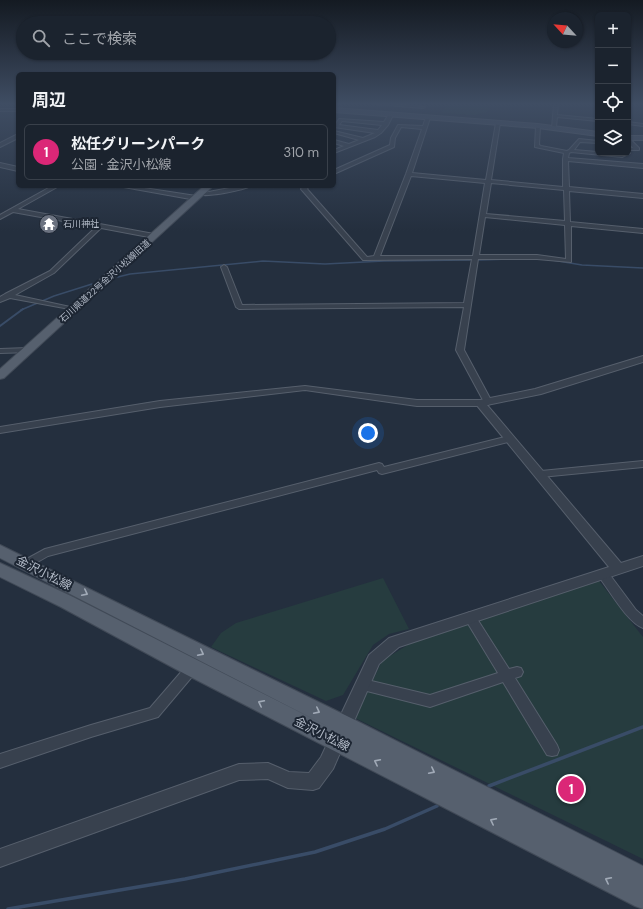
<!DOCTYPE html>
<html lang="ja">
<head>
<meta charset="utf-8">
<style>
  body { margin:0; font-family:"DM Sans","Noto Sans JP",sans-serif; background:#242b36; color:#f1f3f6 }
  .controls { position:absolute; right:12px; top:12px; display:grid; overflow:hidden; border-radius:6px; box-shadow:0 1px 3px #0004 }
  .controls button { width:36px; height:36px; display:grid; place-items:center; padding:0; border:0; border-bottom:1px solid #39404a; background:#1b232e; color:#f1f3f6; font:20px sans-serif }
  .compass { position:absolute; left:547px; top:12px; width:36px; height:36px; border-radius:50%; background:#1b232e; box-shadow:0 1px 3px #0004; rotate:296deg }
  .you { position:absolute; left:368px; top:433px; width:14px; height:14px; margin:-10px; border:3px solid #fff; border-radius:50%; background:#1a73e8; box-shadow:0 0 0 6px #1a73e833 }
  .badge { display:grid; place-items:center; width:26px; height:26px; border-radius:50%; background:#db2777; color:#fff; font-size:13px; font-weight:700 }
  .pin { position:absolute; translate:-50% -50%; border:2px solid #fff; box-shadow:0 1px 4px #0006 }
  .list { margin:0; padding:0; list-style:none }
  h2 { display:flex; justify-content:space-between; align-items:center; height:52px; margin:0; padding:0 16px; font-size:17px }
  h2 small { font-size:13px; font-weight:400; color:#a0a4aa }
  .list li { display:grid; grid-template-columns:26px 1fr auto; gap:12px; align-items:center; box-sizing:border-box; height:56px; margin:0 8px 8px; padding:0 8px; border:1px solid #39404a; border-radius:6px }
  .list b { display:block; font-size:15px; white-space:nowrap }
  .list p { margin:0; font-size:13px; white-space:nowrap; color:#a0a4aa }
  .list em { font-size:13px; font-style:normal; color:#a0a4aa }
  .icon { flex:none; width:22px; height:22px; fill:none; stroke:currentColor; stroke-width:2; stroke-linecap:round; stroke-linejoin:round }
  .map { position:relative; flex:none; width:643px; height:909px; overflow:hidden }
  .search { position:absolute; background:#1b232e; box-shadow:0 1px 3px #0004; left:16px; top:16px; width:320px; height:44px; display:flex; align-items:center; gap:10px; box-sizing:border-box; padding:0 14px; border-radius:22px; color:#a0a4aa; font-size:15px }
  .panel { position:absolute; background:#1b232e; box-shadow:0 1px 3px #0004; left:16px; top:72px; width:320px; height:116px; border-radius:6px }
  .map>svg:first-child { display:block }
  .green { fill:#263c3f }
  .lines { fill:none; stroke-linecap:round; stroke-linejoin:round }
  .stream-far2 { stroke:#394c67; stroke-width:1.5 }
  .stream-far1 { stroke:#394c67; stroke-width:2 }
  .stream { stroke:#394c67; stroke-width:3.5 }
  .minor-casing { stroke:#565f6c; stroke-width:2 }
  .tertiary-casing { stroke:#565f6c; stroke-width:2 }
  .secondary-casing { stroke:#565f6c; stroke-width:2 }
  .primary-casing { stroke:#414a57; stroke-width:2 }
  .minor { fill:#38414e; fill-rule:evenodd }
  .tertiary { fill:#38414e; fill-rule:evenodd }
  .secondary { fill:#465061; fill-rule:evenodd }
  .primary { fill:#56606e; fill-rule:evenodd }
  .oneway { stroke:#a1aab7 }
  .labels { text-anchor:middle; stroke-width:4; stroke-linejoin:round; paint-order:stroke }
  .far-poi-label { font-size:9px; fill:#b4bcc9; stroke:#1d2633; text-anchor:start }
  .far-street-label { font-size:9px; fill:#b4bcc9; stroke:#1d2633 }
  .near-street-label { font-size:12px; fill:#b4bcc9; stroke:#1d2633 }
</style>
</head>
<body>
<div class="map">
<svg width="643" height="909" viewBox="0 0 643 909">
  <rect width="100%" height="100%" fill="#242f3e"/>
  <!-- green -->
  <path class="green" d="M446 104H489L487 112 474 115 442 113Z
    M383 578 409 629 389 634 373 645 343 695 326 701 211 647 221 633 236 623Z
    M599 581 643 637V859L355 718 382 661 409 644Z"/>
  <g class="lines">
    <!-- stream-far2 -->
    <path class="stream-far2" d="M479 260 513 259
      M552 260 582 265 643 268
      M118 277 130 274 263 261 325 264 384 261 470 260
      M21 310 54 296 92 284"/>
    <!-- stream-far1 -->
    <path class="stream-far1" d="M0 326 23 309"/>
    <!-- stream -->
    <path class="stream" d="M489 786 643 727
      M8 909 185 879 315 852 385 829 437 806"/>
    <defs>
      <path id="minor" d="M335 104H339L334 108V105Z
        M375 104H391L425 107 423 108Z
        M554 104H558L557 115 598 119V121L557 117 556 127 552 128Z
        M0 109H18V111H0Z
        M389 114 393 115 388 125 381 133 375 137 334 153V150L344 146 334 143V140L349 144 359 140 334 133V131L363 138 375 133 334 127 339 119 384 122ZM342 121 382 125 378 130 339 125Z
        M426 117 430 118 412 173 486 180 496 123 498 122 500 123 491 180 563 187V159L564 153 535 147 536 126 538 125 540 126 539 145 541 146 567 151 569 150 579 139 598 141V143L580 142 574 150 621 154 628 153V152L630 153 622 157 571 152 569 153 568 158 643 164V168L568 161 569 187 643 194V198L569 191 570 222 643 229V233L571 226V262L537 259H478L464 350 492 402 488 405 484 402 456 350 464 307 239 309 236 307 221 267 224 265 227 267 242 305 464 303 472 259 363 260 301 189 303 186H309L307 189 367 257 374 256 406 174 422 129 401 127 395 138 394 147 336 173 334 174V170L390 145 391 138 398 125 423 126ZM411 176 485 183 473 256H380ZM491 183 564 190 565 221 486 214ZM485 217 565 225 566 259 537 255H479Z
        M628 122 643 124V126L628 124Z
        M628 137 639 148V150H628V148H633L628 141Z
        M0 163 18 167V171L0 167Z
        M52 186H59L18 209 154 234 157 236 154 238 101 228 54 273 15 295 75 308V310L10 298 0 302V297L5 294 50 271 96 227 13 212 0 219V215Z
        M118 186H131L196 196 199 198 196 200Z
        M240 186H251C244 190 205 198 198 194Z
        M28 348 32 350 31 352 0 353V349Z
        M305 386 417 400H480L484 403 480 406H417L305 390 160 407 0 433V427L160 401Z
        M509 436 512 437 513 439 512 441 382 474 379 473 377 470 48 556 27 568 23 567 22 564 23 561 45 549 379 463 382 464 384 467Z
        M643 461V467L541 477 536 474 541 471Z
        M603 570 607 571 636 610 643 616V628C627 622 610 591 599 577L598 574 599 571Z
        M470 612 474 614 509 669 517 667 521 668 523 672 521 676 515 678 557 745 559 750 557 755 552 756 547 755 503 682 430 707 359 689 357 685 359 681 363 679 430 695 498 673 464 617 466 614Z
        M192 663 196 664 198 668 196 672 158 717 91 737 0 768V754L91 725 150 708 188 664Z"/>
      <path id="tertiary" d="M18 134V138L0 147V143Z
        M643 356V362L541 394 487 405 621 563 643 556V566L399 647 379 664 333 769 319 788 313 790 288 788 268 779 239 780 0 867V849L239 764 268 763 289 772 309 773 321 757 369 655 389 638 609 567 475 403 480 400 535 389Z"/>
      <path id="secondary" d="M334 108 538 124 598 132V136L538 128 334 112Z
        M628 136H643V140H628Z"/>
      <path id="primary" d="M204 186H213L4 378 0 379V369Z
        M0 545 351 718 643 866V909L635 906 185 674 61 607 0 577V563L73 597 331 728 0 558Z"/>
    </defs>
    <!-- minor casing -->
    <use href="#minor" class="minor-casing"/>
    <!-- tertiary casing -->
    <use href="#tertiary" class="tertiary-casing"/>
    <!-- secondary casing -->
    <use href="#secondary" class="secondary-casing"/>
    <!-- primary casing -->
    <use href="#primary" class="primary-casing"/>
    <!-- minor -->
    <use href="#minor" class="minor"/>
    <!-- tertiary -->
    <use href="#tertiary" class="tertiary"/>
    <!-- secondary -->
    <use href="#secondary" class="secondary"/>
    <!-- primary -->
    <use href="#primary" class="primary"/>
  </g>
  <!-- one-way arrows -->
  <defs><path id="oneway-chevron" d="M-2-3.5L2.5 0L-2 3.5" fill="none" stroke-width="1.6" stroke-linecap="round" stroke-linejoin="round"/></defs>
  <g class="oneway">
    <use href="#oneway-chevron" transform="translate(85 593) rotate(27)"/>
    <use href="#oneway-chevron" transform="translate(201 653) rotate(27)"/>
    <use href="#oneway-chevron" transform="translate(261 703) rotate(-153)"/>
    <use href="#oneway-chevron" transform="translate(317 711) rotate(27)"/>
    <use href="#oneway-chevron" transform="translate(377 762) rotate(-153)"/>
    <use href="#oneway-chevron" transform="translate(432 771) rotate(27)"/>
    <use href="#oneway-chevron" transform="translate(493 821) rotate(-153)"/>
    <use href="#oneway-chevron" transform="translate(608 880) rotate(-153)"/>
  </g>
  <!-- sky -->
  <linearGradient id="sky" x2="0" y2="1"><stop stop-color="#141a22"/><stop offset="0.45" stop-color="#3f4d63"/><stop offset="1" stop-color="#3f4d63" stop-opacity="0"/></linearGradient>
  <rect width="643" height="231" fill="url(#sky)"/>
  <!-- icons -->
  <defs>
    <symbol id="temple-disc" viewBox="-11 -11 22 22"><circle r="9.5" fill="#6b7280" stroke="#1d2633"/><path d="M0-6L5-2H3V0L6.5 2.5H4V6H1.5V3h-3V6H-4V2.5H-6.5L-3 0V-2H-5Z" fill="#fff"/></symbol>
  </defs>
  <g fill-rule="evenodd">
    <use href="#temple-disc" x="38" y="213" width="22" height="22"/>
  </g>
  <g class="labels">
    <!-- far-poi labels -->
    <g class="far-poi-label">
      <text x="63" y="227">石川神社</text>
    </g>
    <!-- far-street labels -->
    <g class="far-street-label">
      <text transform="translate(105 281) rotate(-42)" y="3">石川県道22号金沢小松線旧道</text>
    </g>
    <!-- near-street labels -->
    <g class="near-street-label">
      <text transform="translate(44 573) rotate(27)" y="4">金沢小松線</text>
      <text transform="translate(322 734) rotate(27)" y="4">金沢小松線</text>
    </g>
  </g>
</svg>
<div class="controls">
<button>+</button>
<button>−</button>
<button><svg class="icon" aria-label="locate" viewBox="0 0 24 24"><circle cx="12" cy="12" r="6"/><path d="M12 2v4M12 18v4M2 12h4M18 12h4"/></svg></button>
<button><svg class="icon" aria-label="layers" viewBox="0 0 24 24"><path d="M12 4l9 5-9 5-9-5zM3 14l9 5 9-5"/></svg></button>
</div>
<svg class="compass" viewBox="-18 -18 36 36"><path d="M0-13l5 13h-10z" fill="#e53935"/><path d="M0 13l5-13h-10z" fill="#a0a4aa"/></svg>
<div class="you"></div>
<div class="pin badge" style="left:571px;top:789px">1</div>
<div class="search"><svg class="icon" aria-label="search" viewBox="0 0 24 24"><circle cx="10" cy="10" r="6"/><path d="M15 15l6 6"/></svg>ここで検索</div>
<section class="panel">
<h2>周辺<small></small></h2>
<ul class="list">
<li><span class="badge">1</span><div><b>松任グリーンパーク</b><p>公園 · 金沢小松線</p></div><em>310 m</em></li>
</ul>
</section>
</div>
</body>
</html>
